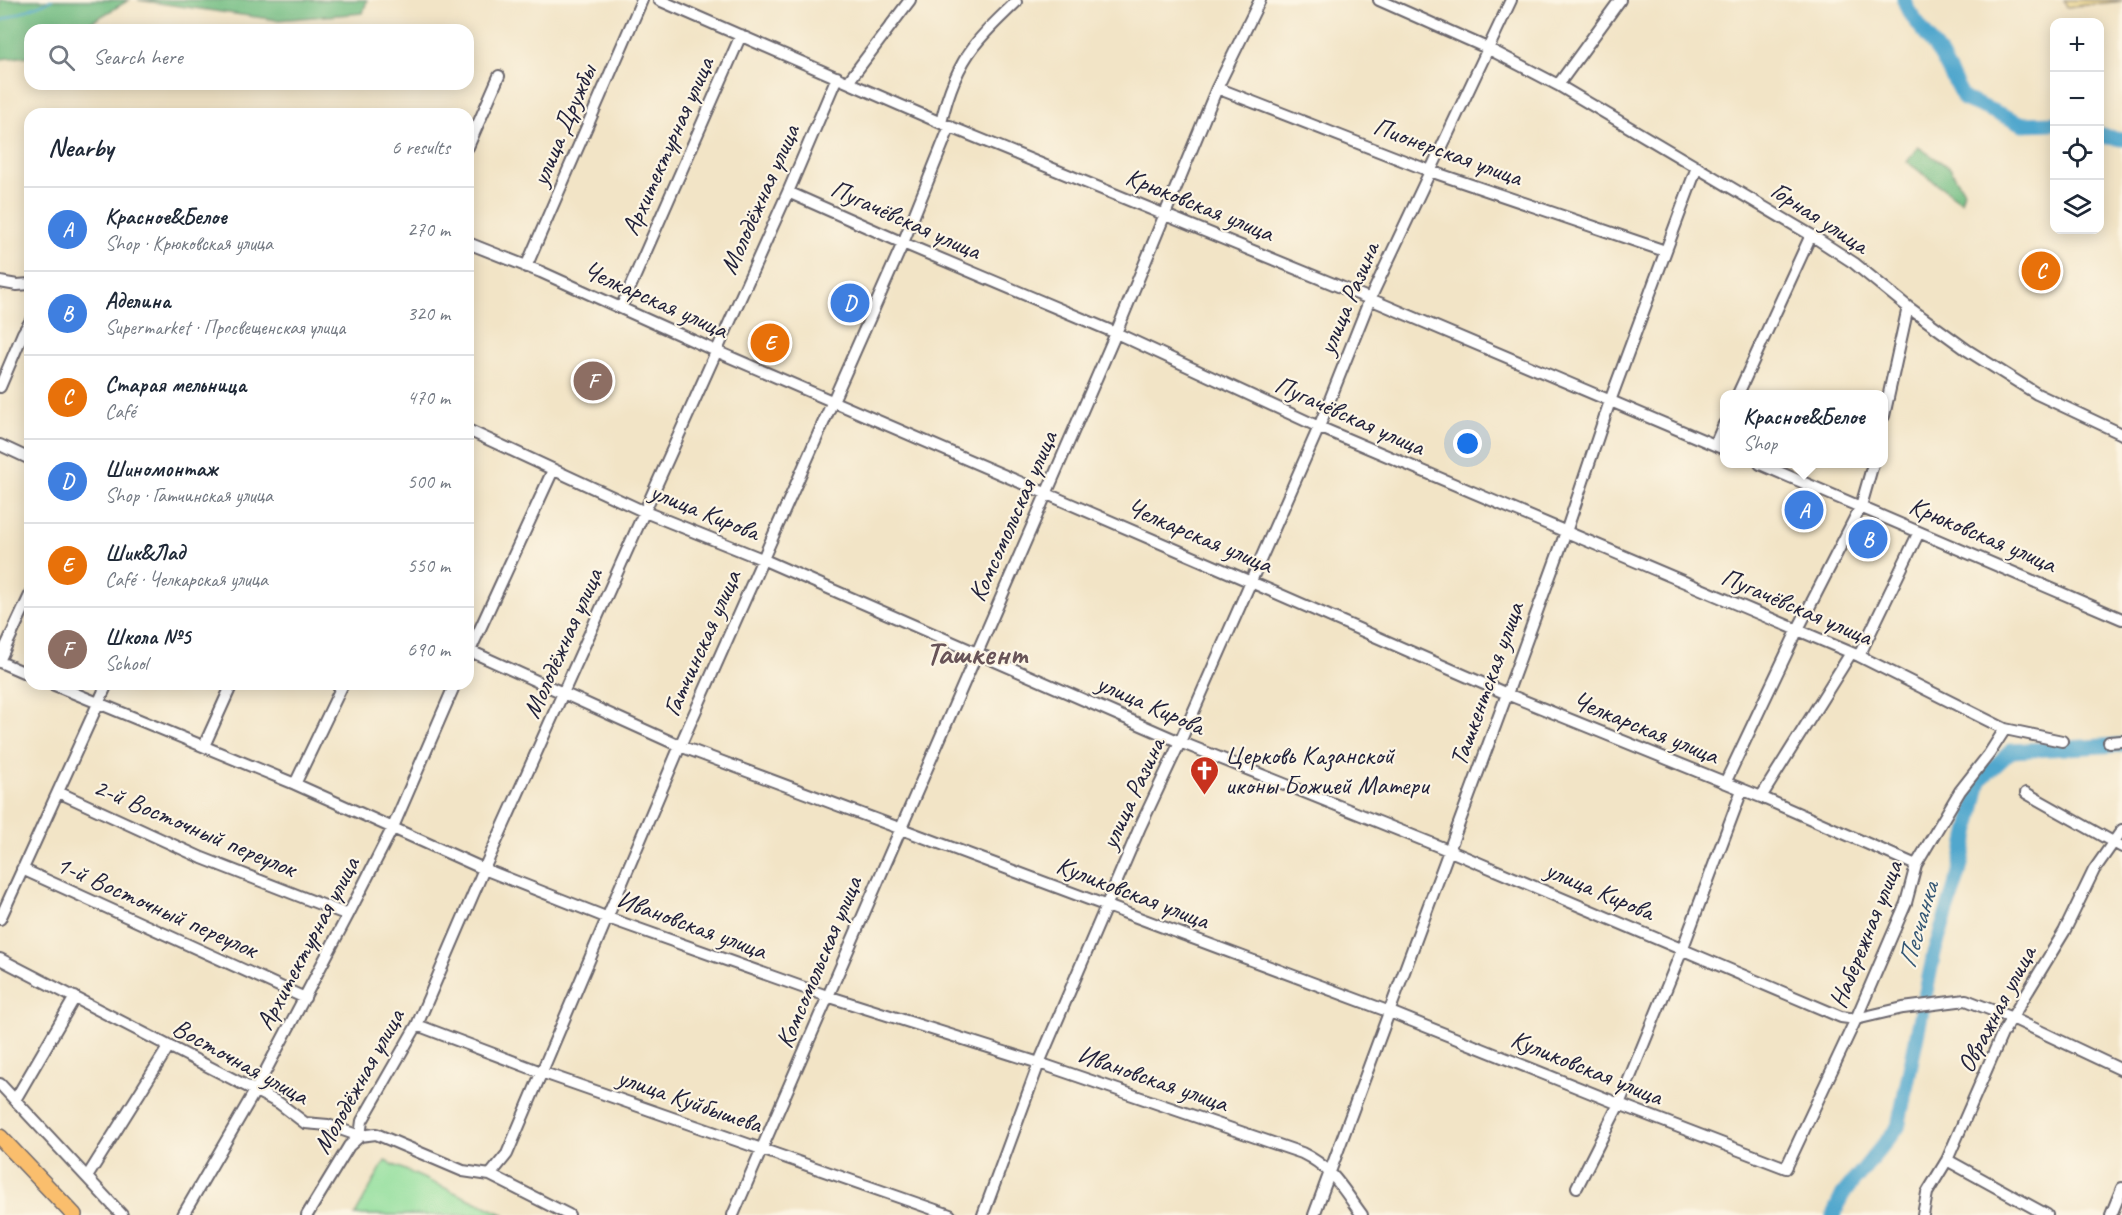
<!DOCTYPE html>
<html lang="en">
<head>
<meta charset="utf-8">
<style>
  body { margin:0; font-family:Caveat,sans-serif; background:#f6f6f7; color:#1f2937 }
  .controls { position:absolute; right:18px; top:18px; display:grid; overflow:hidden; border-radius:12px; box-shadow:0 3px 15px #0003 }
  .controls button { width:54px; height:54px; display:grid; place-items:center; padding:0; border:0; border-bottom:2px solid #e0e1e3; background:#fff; color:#1f2937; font:30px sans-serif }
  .you { position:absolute; left:1468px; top:444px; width:21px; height:21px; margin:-15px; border:4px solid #fff; border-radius:50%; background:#1a73e8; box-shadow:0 0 0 9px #1a73e833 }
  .badge { display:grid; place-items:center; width:39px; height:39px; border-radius:50%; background:#c8321e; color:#fff; font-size:20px; font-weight:700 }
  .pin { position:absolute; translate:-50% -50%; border:3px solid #fff; box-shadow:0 2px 6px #0006 }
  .popup { position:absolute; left:1720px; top:390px; width:168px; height:78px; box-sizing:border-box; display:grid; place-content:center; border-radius:12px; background:#fff; filter:drop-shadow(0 2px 4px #0005); font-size:20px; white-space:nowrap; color:#747a83 }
  .popup b { font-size:22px; color:#1f2937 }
  .popup::after { content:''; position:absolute; left:50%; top:100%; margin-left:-12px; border:12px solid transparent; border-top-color:#fff }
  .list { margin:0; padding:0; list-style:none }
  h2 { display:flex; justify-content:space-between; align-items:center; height:78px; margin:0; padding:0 24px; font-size:26px }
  h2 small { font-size:20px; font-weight:400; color:#747a83 }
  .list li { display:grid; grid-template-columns:39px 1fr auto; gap:18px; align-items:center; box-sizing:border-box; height:84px; padding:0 24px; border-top:2px solid #e0e1e3 }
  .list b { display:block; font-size:22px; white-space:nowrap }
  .list p { margin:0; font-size:20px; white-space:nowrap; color:#747a83 }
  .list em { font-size:20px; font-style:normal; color:#747a83 }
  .icon { flex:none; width:33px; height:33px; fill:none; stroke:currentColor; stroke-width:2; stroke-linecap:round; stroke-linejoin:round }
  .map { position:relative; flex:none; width:2122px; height:1215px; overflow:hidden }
  .search { position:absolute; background:#fff; box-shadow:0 3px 15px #0003; left:24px; top:24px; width:450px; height:66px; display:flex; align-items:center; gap:15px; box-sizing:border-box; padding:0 21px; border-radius:18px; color:#747a83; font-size:22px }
  .panel { position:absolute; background:#fff; box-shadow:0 3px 15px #0003; left:24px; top:108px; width:450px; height:582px; border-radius:18px }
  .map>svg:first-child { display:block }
  .green { fill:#92df9d; stroke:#5a806c; stroke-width:1.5 }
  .forest { fill:#75be84; stroke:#4c7060; stroke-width:1.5 }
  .sand { fill:#eeda9e; stroke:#887e6c; stroke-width:1.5 }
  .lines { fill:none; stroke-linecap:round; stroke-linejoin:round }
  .stream { stroke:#51a7cd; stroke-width:2 }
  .river { stroke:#51a7cd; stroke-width:15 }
  .minor-casing { stroke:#6b666c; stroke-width:14 }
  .highway-casing { stroke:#6b666c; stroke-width:18 }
  .minor { stroke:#fff; stroke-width:10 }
  .highway { stroke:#fabe6d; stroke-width:15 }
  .labels { text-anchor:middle; stroke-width:4.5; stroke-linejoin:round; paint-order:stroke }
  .street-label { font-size:26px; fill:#22223b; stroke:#fcf5e5 }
  .poi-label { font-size:26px; fill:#22223b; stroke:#fcf5e5; text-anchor:start }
  .water-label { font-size:27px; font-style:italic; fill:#355775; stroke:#fcf5e5 }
  .district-label { font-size:32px; font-weight:bold; fill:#685458; stroke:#fcf5e5 }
</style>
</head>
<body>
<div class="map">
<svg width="2122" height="1215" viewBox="0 0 2122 1215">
  <rect width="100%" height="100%" fill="#fcf5e5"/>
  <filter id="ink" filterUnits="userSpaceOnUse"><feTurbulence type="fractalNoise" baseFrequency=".0167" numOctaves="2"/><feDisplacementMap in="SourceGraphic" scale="12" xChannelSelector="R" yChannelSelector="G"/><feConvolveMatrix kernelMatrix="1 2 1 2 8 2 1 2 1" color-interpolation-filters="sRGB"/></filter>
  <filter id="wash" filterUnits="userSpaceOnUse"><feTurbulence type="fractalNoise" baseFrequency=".008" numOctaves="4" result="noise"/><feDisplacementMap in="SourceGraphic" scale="24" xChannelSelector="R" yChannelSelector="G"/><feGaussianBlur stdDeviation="1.35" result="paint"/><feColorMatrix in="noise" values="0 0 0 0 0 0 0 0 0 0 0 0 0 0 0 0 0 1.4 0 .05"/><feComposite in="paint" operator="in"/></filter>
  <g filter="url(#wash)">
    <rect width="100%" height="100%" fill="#f2e4c6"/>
    <!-- green -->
    <path class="green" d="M385 1161 505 1215H355Z"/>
    <!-- forest -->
    <path class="forest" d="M0 0H129L78 30H30V56L0 59Z
      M138 0H367L363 13 277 20Z
      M1918 147 1950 168 1964 191 1961 201 1907 162Z"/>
    <!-- sand -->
    <path class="sand" d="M2064 0H2122V1L2067 7Z"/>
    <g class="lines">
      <!-- stream -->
      <path class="stream" d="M0 21 52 0"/>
      <!-- river -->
      <path class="river" d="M1904 0 1908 10 1941 56 1964 99 2023 124 2054 123
        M2100 134 2107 137 2122 139
        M1833 1215 1843 1194 1898 1127 1934 953 1959 873 1980 780 2011 751 2122 745"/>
    </g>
  </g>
  <g filter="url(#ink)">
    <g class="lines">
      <defs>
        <path id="minor" d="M659 0 941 123 1370 299 1724 449
          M1379 0 1487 48 1558 85 1811 235 1854 263 1908 307 1967 350 2037 394 2122 434
          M848 82 910 0
          M1558 85 1620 0
          M1217 88 1430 171 1665 251
          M941 123C947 96 957 68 974 46 986 30 1002 16 1016 2
          M468 147 499 76
          M788 192 903 243 1116 333 1319 427 1859 656 2005 729 2062 741
          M468 243 541 272 716 351 1251 582 1507 694 1761 797 1916 865
          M526 267 642 0
          M0 282 17 285 30 284
          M621 308 741 35
          M0 387 23 333 30 322
          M1738 394 1811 235
          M1884 416 1908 307
          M468 430 645 512 762 559 1180 742 1448 850 1841 1017 1856 1019 1903 1008 1966 1000 2012 1018 2122 1070
          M0 445 30 459
          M1715 445 1724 424
          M1760 464 2122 619
          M468 650 680 746 1390 1012 1619 1104 1786 1168 1856 1019 1906 903 1916 865 1960 791 1989 754 2005 729
          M468 655 553 470
          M1859 656 1919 532
          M0 659 30 595
          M0 662 30 675
          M52 684 295 784 484 869 608 918 827 996 1039 1063 1302 1153C1333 1168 1342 1188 1362 1215
          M2109 742 2122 741
          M204 746 232 684
          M1725 783 1798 629 1861 506 1873 464
          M295 784 343 684
          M58 792 202 858 348 915
          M2026 793 2122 847
          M1761 797 1851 653
          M22 869 305 998
          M0 919 107 684
          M0 959 279 1103 305 1123 328 1125 360 1136 376 1134 463 1171 490 1175 569 1215
          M417 1025 541 1072 950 1215
          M0 1084 122 1215
          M15 1100 75 997
          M1947 1160 2047 1215
          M490 1175 507 1154 680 746 903 243 950 126
          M87 1177 169 1046
          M1577 1187 1619 1104 1682 950 1742 790
          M183 1215 255 1091 348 915 393 827 455 684
          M307 1215 349 1146 360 1136 362 1121 417 1025 484 869 788 192 837 77
          M733 1215 1116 333 1217 88 1260 0
          M983 1215 1039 1063 1140 827 1180 742 1319 427 1370 299 1511 0
          M1314 1215 1507 694 1566 532 1610 401 1697 167
          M1923 1215 1927 1193 1947 1160 2002 1034 2064 932 2094 870 2122 830
          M2111 1215 2122 1188"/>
        <path id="highway" d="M0 1137 74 1215"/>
      </defs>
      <!-- minor casing -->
      <use href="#minor" class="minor-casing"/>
      <!-- highway casing -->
      <use href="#highway" class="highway-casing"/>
      <!-- minor -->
      <use href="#minor" class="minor"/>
      <!-- highway -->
      <use href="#highway" class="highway"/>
    </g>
  </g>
  <!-- icons -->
  <defs>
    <symbol id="church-pin" viewBox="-11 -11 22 30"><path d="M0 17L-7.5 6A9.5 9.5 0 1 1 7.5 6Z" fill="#c8321e" stroke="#fcf5e5"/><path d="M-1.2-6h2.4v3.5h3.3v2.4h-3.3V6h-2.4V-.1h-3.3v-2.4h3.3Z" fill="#fff"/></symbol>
  </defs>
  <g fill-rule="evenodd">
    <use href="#church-pin" x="1188" y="754" width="33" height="45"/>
  </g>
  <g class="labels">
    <!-- street labels -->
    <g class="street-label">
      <text transform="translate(563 125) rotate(-67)" y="9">улица Дружбы</text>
      <text transform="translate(667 146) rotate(-66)" y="9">Архитектурная улица</text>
      <text transform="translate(1448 151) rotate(20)" y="9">Пионерская улица</text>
      <text transform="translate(759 199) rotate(-66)" y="9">Молодёжная улица</text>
      <text transform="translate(1200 204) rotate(22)" y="9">Крюковская улица</text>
      <text transform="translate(1820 217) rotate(33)" y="9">Горная улица</text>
      <text transform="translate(906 219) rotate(24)" y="9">Пугачёвская улица</text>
      <text transform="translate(1348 298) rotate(-67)" y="9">улица Разина</text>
      <text transform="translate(656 299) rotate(24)" y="9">Челкарская улица</text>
      <text transform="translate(1350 415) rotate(24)" y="9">Пугачёвская улица</text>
      <text transform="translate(705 511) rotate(22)" y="9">улица Кирова</text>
      <text transform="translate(1012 516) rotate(-66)" y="9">Комсомольская улица</text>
      <text transform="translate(1983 534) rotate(23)" y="9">Крюковская улица</text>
      <text transform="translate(1200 535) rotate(23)" y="9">Челкарская улица</text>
      <text transform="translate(1797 606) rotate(23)" y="9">Пугачёвская улица</text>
      <text transform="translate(562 643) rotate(-66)" y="9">Молодёжная улица</text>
      <text transform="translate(701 643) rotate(-66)" y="9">Гатчинская улица</text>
      <text transform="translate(1486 684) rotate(-70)" y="9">Ташкентская улица</text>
      <text transform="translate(1151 704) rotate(24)" y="9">улица Кирова</text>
      <text transform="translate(1646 727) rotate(22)" y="9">Челкарская улица</text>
      <text transform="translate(1132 793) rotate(-65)" y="9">улица Разина</text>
      <text transform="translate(195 827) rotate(23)" y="9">2-й Восточный переулок</text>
      <text transform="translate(1600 890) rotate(23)" y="9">улица Кирова</text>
      <text transform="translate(1133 892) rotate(21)" y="9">Куликовская улица</text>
      <text transform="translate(157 906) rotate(24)" y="9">1-й Восточный переулок</text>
      <text transform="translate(692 924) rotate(20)" y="9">Ивановская улица</text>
      <text transform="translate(1865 934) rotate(-68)" y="9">Набережная улица</text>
      <text transform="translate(307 943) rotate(-62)" y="9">Архитектурная улица</text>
      <text transform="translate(818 962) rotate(-67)" y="9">Комсомольская улица</text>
      <text transform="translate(1996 1009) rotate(-62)" y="9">Овражная улица</text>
      <text transform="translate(241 1061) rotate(29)" y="9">Восточная улица</text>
      <text transform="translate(1587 1067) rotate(22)" y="9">Куликовская улица</text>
      <text transform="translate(1153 1078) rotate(19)" y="9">Ивановская улица</text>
      <text transform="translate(358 1081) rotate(-61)" y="9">Молодёжная улица</text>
      <text transform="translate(690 1100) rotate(19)" y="9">улица Куйбышева</text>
    </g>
    <!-- poi labels -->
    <g class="poi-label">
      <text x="1225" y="764">Церковь Казанской<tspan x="1225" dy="30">иконы Божией Матери</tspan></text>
    </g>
    <!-- water labels -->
    <g class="water-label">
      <text transform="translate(1918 925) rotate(-74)" y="9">Песчанка</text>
    </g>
    <!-- district labels -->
    <g class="district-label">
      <text x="976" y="664">Ташкент</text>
    </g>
  </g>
</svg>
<div class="controls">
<button>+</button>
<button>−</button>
<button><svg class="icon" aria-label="locate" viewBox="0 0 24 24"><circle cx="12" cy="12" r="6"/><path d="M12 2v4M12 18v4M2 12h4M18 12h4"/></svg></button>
<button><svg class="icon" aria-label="layers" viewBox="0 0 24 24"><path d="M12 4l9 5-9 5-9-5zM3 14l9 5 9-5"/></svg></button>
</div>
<div class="you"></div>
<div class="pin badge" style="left:1804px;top:510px;background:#3f7fe0">A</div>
<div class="popup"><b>Красное&amp;Белое</b>Shop</div>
<div class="pin badge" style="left:1868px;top:539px;background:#3f7fe0">B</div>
<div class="pin badge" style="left:2041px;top:271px;background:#e8710a">C</div>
<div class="pin badge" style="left:850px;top:303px;background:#3f7fe0">D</div>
<div class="pin badge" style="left:770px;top:343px;background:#e8710a">E</div>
<div class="pin badge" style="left:593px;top:381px;background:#8d6e63">F</div>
<div class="search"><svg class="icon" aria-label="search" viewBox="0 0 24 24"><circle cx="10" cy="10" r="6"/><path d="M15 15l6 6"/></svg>Search here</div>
<section class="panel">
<h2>Nearby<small>6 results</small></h2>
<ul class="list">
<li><span class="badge" style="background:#3f7fe0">A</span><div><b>Красное&amp;Белое</b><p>Shop · Крюковская улица</p></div><em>270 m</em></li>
<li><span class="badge" style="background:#3f7fe0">B</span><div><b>Аделина</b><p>Supermarket · Просвещенская улица</p></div><em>320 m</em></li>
<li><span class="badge" style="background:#e8710a">C</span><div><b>Старая мельница</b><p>Café</p></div><em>470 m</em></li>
<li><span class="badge" style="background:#3f7fe0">D</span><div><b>Шиномонтаж</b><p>Shop · Гатчинская улица</p></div><em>500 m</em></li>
<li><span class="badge" style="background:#e8710a">E</span><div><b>Шик&amp;Лад</b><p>Café · Челкарская улица</p></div><em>550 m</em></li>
<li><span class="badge" style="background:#8d6e63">F</span><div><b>Школа №5</b><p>School</p></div><em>690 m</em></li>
</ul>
</section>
</div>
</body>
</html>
